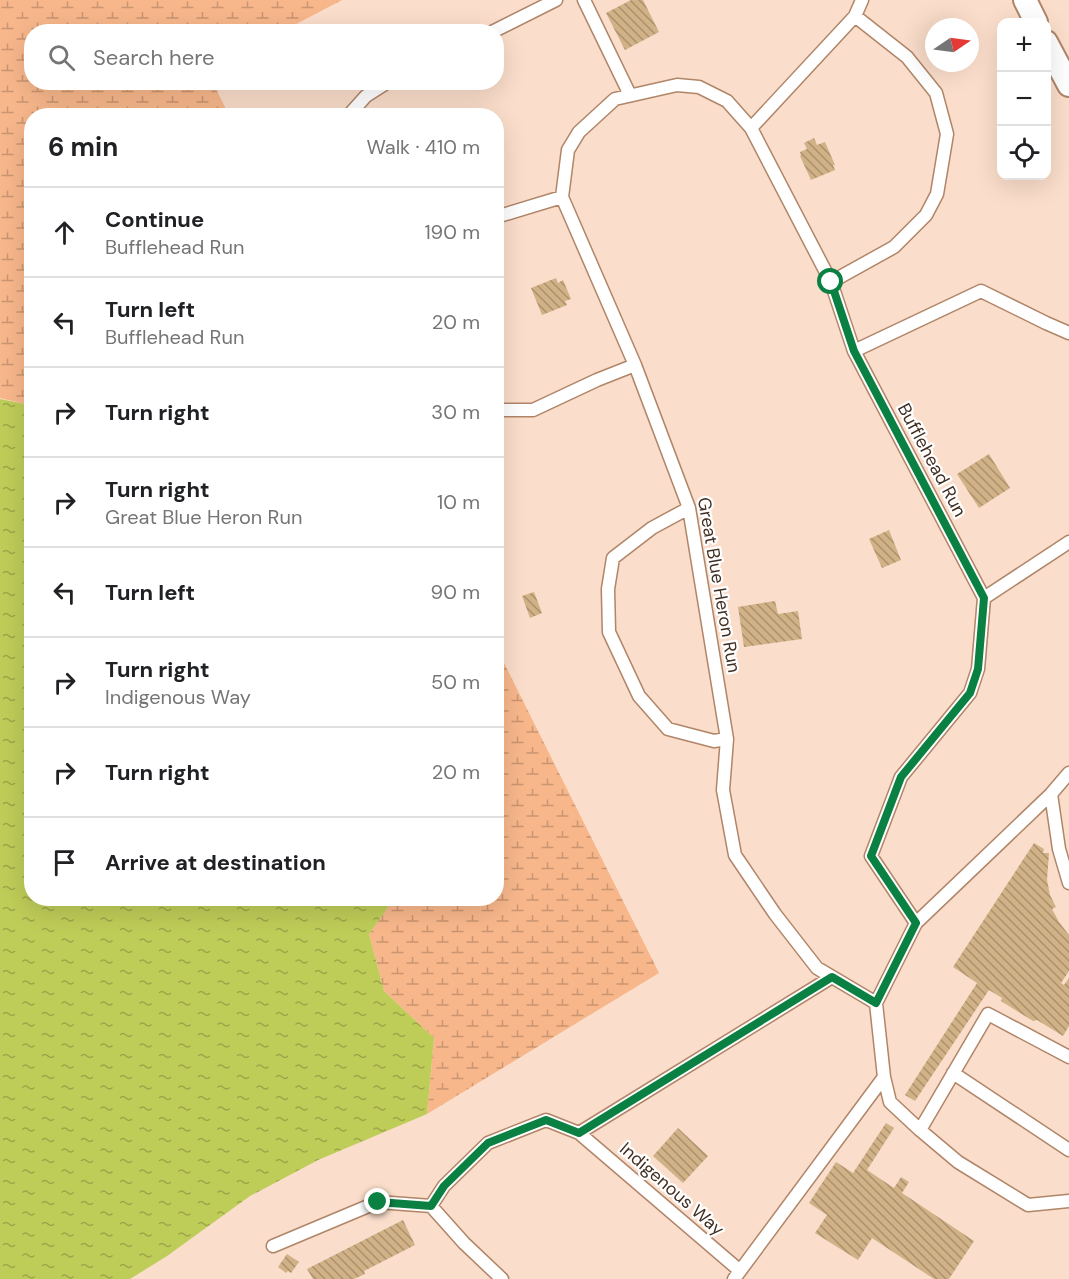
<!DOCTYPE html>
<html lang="en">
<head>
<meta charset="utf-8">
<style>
  body { margin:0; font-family:"DM Sans",sans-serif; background:#f6f6f6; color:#202124 }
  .controls { position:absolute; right:18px; top:18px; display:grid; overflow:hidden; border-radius:12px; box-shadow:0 6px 24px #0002 }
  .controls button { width:54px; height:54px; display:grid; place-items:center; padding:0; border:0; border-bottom:2px solid #e0e0e0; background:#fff; color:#202124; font:30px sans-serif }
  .compass { position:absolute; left:925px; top:18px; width:54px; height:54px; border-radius:50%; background:#fff; box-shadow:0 6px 24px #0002; rotate:77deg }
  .stop { position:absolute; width:18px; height:18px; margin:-14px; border:4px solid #0b8043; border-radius:50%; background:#fff }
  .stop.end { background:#0b8043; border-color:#fff; box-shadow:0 2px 6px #0008 }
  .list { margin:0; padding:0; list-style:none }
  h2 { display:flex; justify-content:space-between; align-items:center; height:78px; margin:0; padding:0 24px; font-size:26px }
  h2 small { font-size:20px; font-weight:400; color:#757577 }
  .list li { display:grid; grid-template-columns:39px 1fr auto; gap:18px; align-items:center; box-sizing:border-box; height:90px; padding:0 24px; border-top:2px solid #e0e0e0 }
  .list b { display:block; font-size:22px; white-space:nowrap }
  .list p { margin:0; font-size:20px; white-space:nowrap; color:#757577 }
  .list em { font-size:20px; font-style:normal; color:#757577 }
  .icon { flex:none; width:33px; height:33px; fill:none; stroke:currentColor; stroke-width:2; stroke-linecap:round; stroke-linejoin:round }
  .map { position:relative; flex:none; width:1069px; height:1279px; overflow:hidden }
  .search { position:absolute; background:#fff; box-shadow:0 6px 24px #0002; left:24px; top:24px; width:480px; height:66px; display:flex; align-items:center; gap:15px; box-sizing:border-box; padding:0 21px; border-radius:24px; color:#757577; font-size:22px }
  .panel { position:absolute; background:#fff; box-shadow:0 6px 24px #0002; left:24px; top:108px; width:480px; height:798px; border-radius:24px }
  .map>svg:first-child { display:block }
  .wetland { fill:url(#wetland-marsh) }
  .water { fill:url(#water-ripples) }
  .building { fill:url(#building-back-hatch) }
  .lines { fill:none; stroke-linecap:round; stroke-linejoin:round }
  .service-casing { stroke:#b08568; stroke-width:15 }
  .minor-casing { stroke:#b08568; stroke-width:26 }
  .service { stroke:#fff; stroke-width:12 }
  .minor { stroke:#fff; stroke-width:22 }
  .route { stroke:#0b8043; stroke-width:8 }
  .labels { text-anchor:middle; stroke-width:4.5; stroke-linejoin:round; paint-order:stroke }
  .street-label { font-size:18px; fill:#412f23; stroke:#fff }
</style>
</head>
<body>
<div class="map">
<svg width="1069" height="1279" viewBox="0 0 1069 1279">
  <defs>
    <pattern id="wetland-marsh" width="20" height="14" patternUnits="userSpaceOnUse" patternTransform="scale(1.5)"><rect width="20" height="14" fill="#f8b78b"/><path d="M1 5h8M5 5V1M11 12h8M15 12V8" fill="none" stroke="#ca9571"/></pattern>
    <pattern id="water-ripples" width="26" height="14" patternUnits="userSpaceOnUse" patternTransform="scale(1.5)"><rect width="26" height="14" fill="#becc58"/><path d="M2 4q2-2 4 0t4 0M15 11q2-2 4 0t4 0" fill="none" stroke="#9ca648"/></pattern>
    <pattern id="building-back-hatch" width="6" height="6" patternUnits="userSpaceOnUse" patternTransform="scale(1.5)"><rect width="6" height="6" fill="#d1b287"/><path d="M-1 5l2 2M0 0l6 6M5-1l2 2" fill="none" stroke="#ab916e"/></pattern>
  </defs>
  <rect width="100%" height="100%" fill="#faddca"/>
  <!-- wetland -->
  <path class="wetland" d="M0 0H342L283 31 32 32V82L213 83 229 115 32 116 31 408 25 404 0 398Z
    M497 649 659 973 427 1114 434 1038 384 991 369 934 394 899 496 898Z"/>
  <!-- water -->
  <path class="water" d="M0 399 25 404 31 408 32 898 394 899 369 934 384 991 434 1038 427 1114 318 1160 250 1196 167 1256 130 1279H0Z"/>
  <!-- building -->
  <path class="building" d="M631 0H643L659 32 625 50 606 13Z
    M814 138 817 145 825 142 835 165H833L835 170 811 180 800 156 801 155 800 152 807 149 804 143Z
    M556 278 558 283 563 280 571 299 565 301 567 305 542 315 531 288Z
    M989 454 1010 488 979 508 957 474Z
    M889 530 901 560 882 568 869 539Z
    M534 592 542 613 530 618 522 596Z
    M775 601 778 614 798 611 802 639 744 647 738 607Z
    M1034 843 1044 849 1043 853H1049L1047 880 1050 895 1056 907 1052 909 1059 922 1069 935V971L1061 983 1064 985 1069 978V1026L1063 1036 1037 1020 1033 1021 1001 1001 1002 998 989 990 915 1101 905 1095 977 983 953 967Z
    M886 1123 894 1128 867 1170 894 1188 901 1177 909 1182 902 1193 974 1241 949 1279H934L872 1238 858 1260 815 1233 827 1215 809 1203 836 1162 853 1173Z
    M678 1128 708 1156 683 1183 653 1156Z
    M403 1220 415 1245 364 1271 365 1274 354 1279H313L307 1269Z
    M287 1254 299 1262 291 1273 288 1271 286 1273 278 1267Z"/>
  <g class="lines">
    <defs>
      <path id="service" d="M584 0 630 95
        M492 32 556 0
        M348 116 366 96 388 82
        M751 128 855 16 862 0
        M496 217 562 197
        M831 282 894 247 926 215 937 194 947 134 936 93 907 57 855 16
        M854 351 981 291 1046 323 1069 333
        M496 410H533L597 380 635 365
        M689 508 652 528 613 558 608 589 609 632 639 696 668 729 714 741 727 739
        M984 598 1069 542
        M1069 773 1051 794 916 923 876 1003 884 1077 890 1102 920 1130 958 1162 1028 1205 1069 1201
        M1051 794 1059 849 1069 883
        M876 1003 817 968 775 914 735 855 723 790 727 739 689 508 635 365 562 197 568 150 579 132 615 99 677 85 699 87 727 101 751 128 831 282 854 351 984 598 978 669 970 693 901 777 871 856 916 923
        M953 1073 1069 1150
        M920 1130 988 1014 1069 1057
        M579 1133 832 977
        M273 1246 378 1202 431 1206
        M502 1279 464 1243 431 1206 444 1186 488 1143 546 1120 579 1133 739 1270
        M734 1279 884 1077"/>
      <path id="minor" d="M1025 0 1036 22
        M1046 42 1069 85"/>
    </defs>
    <!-- service casing -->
    <use href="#service" class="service-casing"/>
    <!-- minor casing -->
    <use href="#minor" class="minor-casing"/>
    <!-- service -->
    <use href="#service" class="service"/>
    <!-- minor -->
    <use href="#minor" class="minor"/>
  </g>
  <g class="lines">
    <!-- route -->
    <path class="route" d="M378 1202 431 1206 444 1186 488 1143 546 1120 579 1133 832 977 876 1003 916 923 871 856 901 777 970 693 978 669 984 598 854 351 831 282"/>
  </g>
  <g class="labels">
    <!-- street labels -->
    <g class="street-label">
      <text transform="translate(932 460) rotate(62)" y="6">Bufflehead Run</text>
      <text transform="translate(719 585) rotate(80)" y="6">Great Blue Heron Run</text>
      <text transform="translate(672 1189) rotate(41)" y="6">Indigenous Way</text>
    </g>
  </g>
</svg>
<div class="controls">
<button>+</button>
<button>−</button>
<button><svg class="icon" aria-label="locate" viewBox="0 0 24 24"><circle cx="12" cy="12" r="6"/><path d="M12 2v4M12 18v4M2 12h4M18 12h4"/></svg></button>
</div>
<svg class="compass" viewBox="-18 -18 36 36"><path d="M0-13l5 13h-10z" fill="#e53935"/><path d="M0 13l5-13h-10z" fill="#757577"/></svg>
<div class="stop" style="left:831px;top:282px"></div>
<div class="stop end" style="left:378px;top:1202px"></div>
<div class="search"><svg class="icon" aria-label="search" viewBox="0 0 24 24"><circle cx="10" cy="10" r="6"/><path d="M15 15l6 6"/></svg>Search here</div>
<section class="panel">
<h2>6 min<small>Walk · 410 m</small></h2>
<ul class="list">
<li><svg class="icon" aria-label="ahead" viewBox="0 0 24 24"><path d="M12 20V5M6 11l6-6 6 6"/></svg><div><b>Continue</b><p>Bufflehead Run</p></div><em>190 m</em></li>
<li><svg class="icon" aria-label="left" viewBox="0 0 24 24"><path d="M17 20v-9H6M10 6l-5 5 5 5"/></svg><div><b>Turn left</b><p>Bufflehead Run</p></div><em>20 m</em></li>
<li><svg class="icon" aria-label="right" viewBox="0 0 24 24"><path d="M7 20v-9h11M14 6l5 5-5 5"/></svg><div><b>Turn right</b></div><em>30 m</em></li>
<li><svg class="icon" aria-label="right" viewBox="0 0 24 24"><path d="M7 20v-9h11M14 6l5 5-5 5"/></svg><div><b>Turn right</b><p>Great Blue Heron Run</p></div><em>10 m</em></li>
<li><svg class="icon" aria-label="left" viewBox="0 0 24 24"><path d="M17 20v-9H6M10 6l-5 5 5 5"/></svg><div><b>Turn left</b></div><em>90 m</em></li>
<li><svg class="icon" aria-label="right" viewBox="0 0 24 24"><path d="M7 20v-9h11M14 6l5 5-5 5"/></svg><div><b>Turn right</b><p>Indigenous Way</p></div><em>50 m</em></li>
<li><svg class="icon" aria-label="right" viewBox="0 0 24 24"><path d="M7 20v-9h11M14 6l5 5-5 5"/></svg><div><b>Turn right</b></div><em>20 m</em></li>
<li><svg class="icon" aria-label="arrive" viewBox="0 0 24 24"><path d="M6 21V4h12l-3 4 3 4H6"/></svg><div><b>Arrive at destination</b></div></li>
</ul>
</section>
</div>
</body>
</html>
